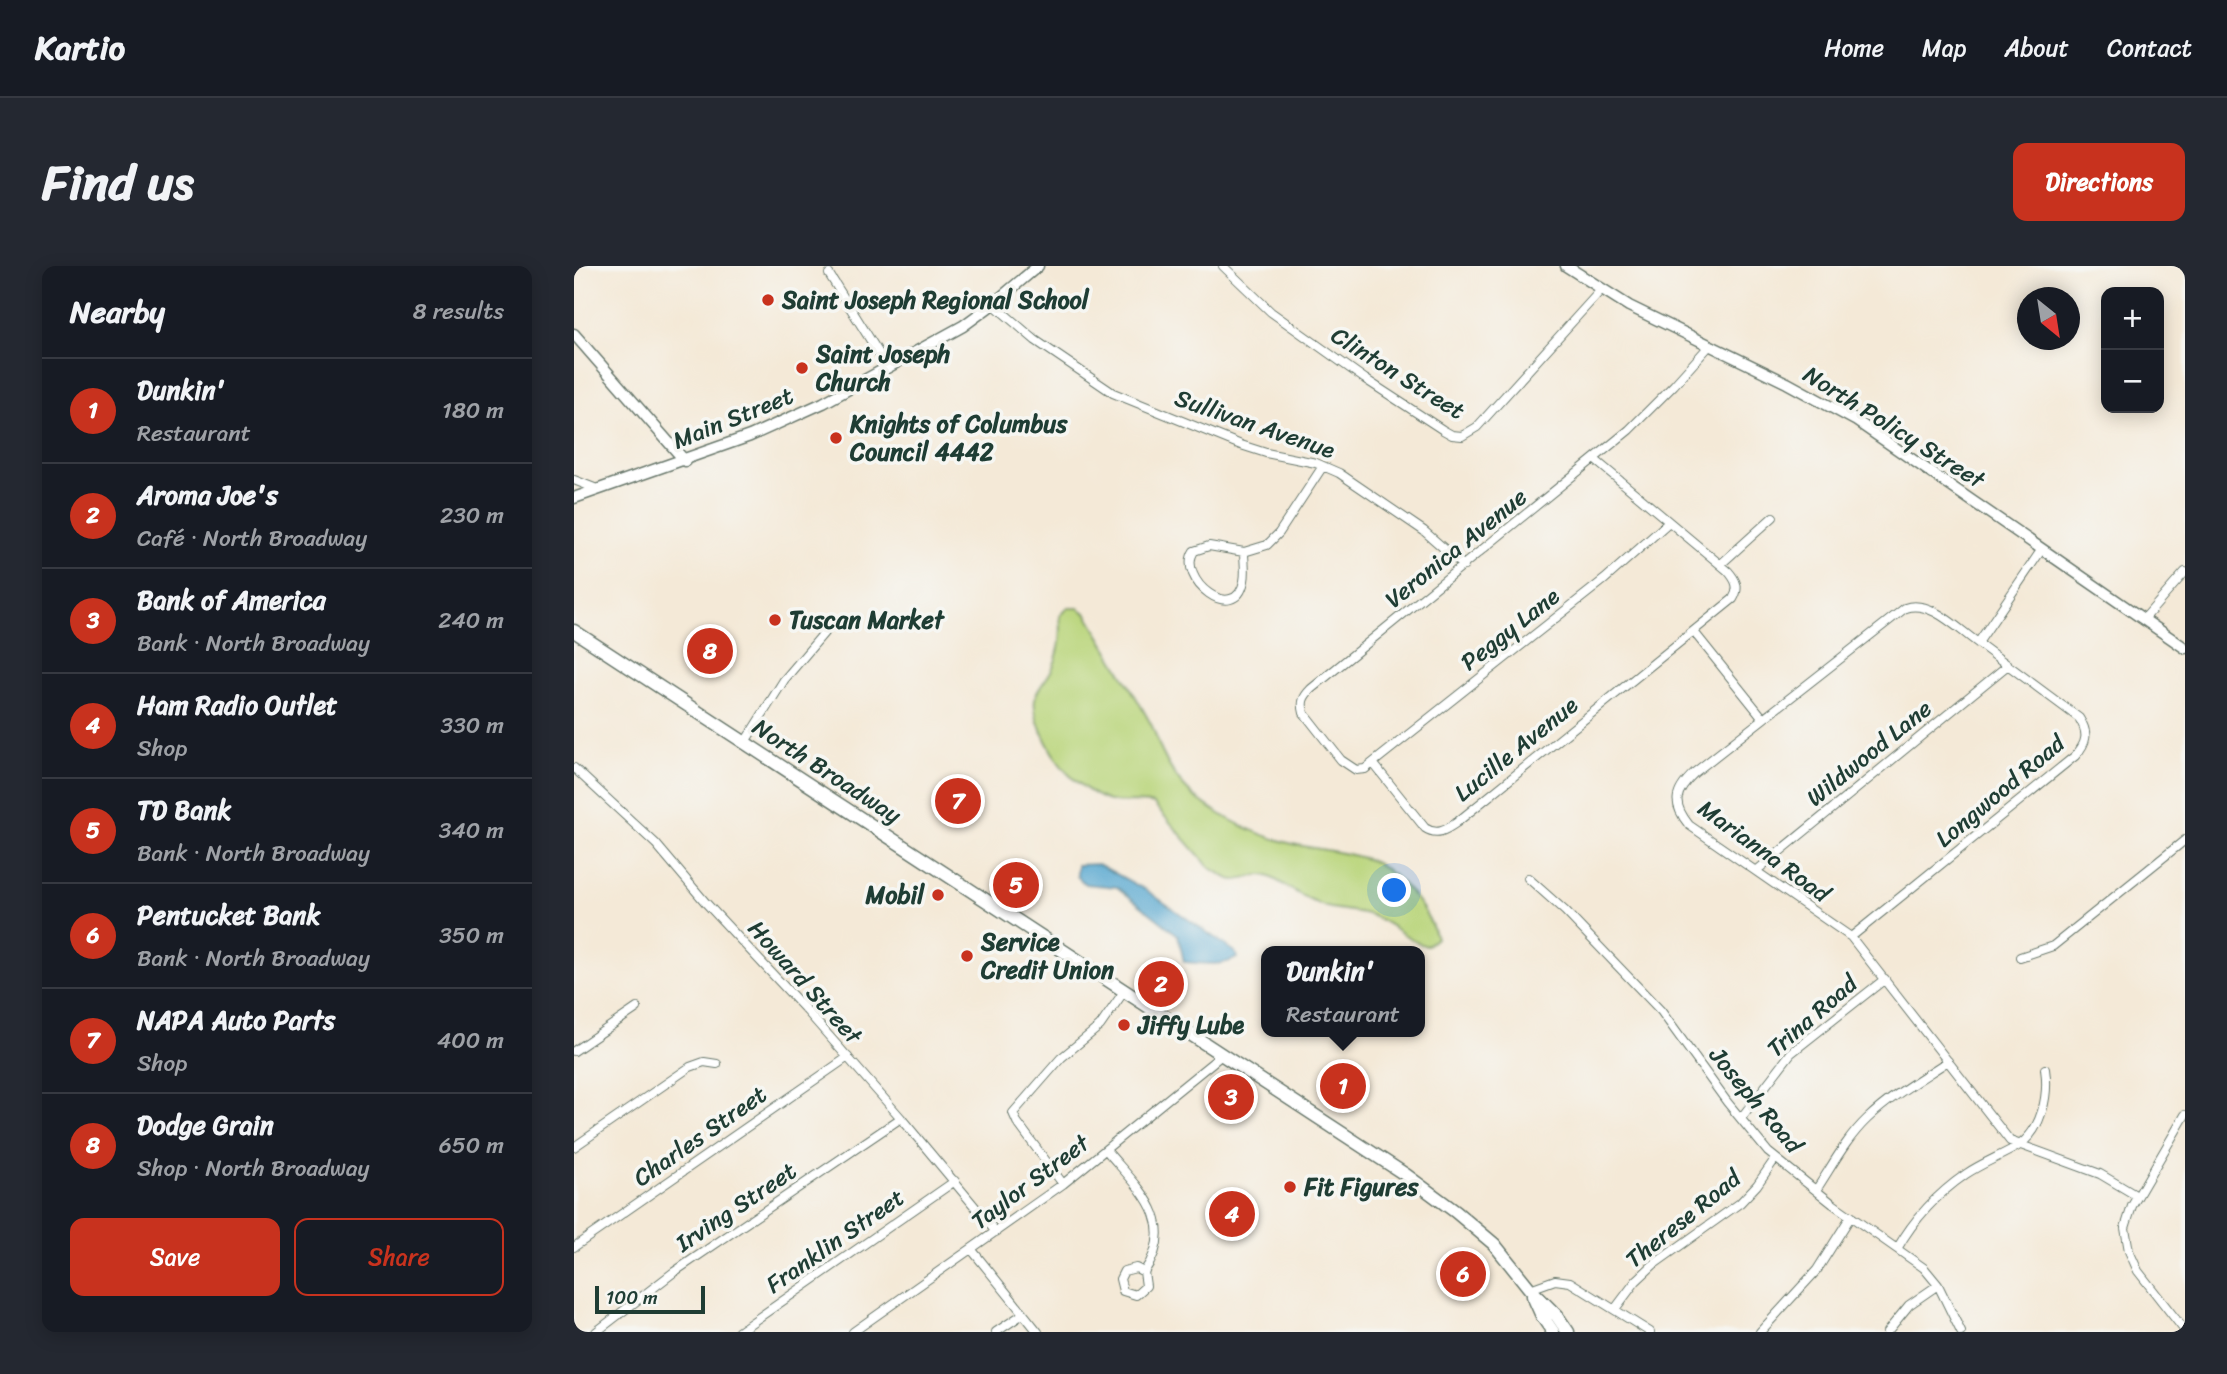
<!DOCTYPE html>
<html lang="en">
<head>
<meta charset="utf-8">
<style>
  body { margin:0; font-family:Sriracha,sans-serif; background:#242831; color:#f1f3f6 }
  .controls { position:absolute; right:21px; top:21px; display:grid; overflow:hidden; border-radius:14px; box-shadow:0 4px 18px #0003 }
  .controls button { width:63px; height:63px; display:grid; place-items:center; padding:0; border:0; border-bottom:2px solid #363941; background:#171b24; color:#f1f3f6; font:35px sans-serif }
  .compass { position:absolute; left:1443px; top:21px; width:63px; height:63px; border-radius:50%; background:#171b24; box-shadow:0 4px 18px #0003; rotate:150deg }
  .scale { position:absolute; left:21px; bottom:18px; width:110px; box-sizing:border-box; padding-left:7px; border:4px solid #1f3d34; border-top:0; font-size:19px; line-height:24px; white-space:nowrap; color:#1f3d34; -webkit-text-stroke:5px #f6f6f2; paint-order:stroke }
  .you { position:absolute; left:821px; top:625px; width:24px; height:24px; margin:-18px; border:5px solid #fff; border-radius:50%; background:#1a73e8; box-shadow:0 0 0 10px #1a73e833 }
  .badge { display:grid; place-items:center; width:46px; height:46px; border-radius:50%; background:#c8321e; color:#fff; font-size:23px; font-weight:700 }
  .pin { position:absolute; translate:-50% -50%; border:4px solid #fff; box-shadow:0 2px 7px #0006 }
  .popup { position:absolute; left:687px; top:680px; width:164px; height:91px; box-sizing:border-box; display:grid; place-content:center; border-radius:14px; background:#171b24; filter:drop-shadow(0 2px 5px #0005); font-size:23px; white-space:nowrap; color:#9ea1a6 }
  .popup b { font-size:26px; color:#f1f3f6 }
  .popup::after { content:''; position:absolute; left:50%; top:100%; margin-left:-14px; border:14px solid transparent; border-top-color:#171b24 }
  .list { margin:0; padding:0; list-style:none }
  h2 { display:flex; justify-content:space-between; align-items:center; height:91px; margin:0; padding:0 28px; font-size:30px }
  h2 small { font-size:23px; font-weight:400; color:#9ea1a6 }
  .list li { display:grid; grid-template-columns:46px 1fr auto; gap:21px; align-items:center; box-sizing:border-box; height:105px; padding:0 28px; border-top:2px solid #363941 }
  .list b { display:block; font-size:26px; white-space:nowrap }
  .list p { margin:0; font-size:23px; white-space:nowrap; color:#9ea1a6 }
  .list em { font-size:23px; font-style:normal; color:#9ea1a6 }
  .actions { display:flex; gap:14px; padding:21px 28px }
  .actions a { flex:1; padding:16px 0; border:2px solid #c8321e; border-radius:14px; text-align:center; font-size:24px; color:#c8321e }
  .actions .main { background:#c8321e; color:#fff }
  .map { position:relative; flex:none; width:1611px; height:1066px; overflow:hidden; border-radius:14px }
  header { display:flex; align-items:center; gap:42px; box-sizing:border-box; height:98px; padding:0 35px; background:#171b24; border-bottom:2px solid #363941 }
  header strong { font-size:33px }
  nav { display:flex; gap:38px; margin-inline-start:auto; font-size:24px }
  .intro { display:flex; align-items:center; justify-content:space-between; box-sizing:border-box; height:168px; padding:0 42px }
  h1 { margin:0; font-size:49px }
  .button { padding:18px 32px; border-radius:14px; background:#c8321e; color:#fff; font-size:24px; font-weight:700 }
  main { display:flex; gap:42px; padding:0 42px }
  aside { flex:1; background:#171b24; border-radius:14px; box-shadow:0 4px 18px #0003 }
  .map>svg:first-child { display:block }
  .green { fill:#bad57b; stroke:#6c8958; stroke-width:2 }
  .water { fill:#54a6cf; stroke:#3a7282; stroke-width:2 }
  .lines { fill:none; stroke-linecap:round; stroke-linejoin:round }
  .street-casing { stroke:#6a796d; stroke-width:10 }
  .secondary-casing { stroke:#6a796d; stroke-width:13 }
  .primary-casing { stroke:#6a796d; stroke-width:15 }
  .street { stroke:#fff; stroke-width:8 }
  .secondary { stroke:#fff; stroke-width:10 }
  .primary { stroke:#fff; stroke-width:12 }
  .poi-dot { fill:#c8321e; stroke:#f6f6f2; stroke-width:2.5 }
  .labels { text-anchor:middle; stroke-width:7; stroke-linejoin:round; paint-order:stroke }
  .poi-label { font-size:24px; font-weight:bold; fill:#1f3d34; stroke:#f6f6f2; text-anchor:start }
  .street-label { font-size:24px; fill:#1f3d34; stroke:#f6f6f2 }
</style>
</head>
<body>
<header>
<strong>Kartio</strong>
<nav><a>Home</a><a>Map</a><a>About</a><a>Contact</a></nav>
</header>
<div class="intro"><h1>Find us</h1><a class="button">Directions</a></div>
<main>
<aside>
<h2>Nearby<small>8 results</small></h2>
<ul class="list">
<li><span class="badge">1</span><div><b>Dunkin'</b><p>Restaurant</p></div><em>180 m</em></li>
<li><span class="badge">2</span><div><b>Aroma Joe's</b><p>Café · North Broadway</p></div><em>230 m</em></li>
<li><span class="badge">3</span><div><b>Bank of America</b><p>Bank · North Broadway</p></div><em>240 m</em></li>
<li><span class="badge">4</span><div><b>Ham Radio Outlet</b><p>Shop</p></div><em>330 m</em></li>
<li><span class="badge">5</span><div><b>TD Bank</b><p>Bank · North Broadway</p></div><em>340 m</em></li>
<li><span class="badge">6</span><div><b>Pentucket Bank</b><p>Bank · North Broadway</p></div><em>350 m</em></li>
<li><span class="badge">7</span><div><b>NAPA Auto Parts</b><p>Shop</p></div><em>400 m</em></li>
<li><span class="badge">8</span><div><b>Dodge Grain</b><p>Shop · North Broadway</p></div><em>650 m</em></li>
</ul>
<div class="actions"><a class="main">Save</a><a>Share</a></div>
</aside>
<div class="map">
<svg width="1611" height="1066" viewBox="0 0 1611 1066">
  <rect width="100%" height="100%" fill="#f6f6f2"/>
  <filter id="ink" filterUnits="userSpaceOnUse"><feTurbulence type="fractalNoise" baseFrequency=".0143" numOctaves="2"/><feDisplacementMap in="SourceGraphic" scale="14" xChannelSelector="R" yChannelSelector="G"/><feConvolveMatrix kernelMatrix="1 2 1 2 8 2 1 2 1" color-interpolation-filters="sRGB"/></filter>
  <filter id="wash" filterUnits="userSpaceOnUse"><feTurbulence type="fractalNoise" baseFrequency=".00686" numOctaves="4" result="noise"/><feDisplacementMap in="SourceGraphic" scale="28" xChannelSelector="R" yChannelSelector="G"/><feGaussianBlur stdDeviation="1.57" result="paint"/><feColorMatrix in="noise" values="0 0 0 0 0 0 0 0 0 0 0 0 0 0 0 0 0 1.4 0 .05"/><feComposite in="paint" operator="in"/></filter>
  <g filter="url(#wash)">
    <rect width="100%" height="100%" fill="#f4e9d7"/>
    <!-- green -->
    <path class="green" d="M494 342H504L513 348C534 385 557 421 577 458 582 468 584 479 589 488 597 505 610 523 625 534 651 553 679 567 711 576 736 583 763 584 789 592 820 601 854 641 862 672L852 680C832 673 816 656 796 649 782 644 767 645 753 641 732 635 716 621 696 611 683 605 672 615 660 614 650 613 644 605 636 602L580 538C564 533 548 540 532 534 517 528 500 515 489 502 477 487 455 448 462 429 466 419 475 411 479 401 486 385 488 366 486 350Z"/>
    <!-- water -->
    <path class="water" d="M524 598 572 624 661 686 663 692C649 701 626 697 610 696L604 669 543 621 511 618 503 610V599Z"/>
  </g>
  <g filter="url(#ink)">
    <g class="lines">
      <defs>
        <path id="street" d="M649 0 697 46 791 113 869 164 878 169 888 170 903 161 1027 24
          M255 8 314 102
          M419 38 461 74 539 127 667 179 692 187 742 197 765 207 850 265 890 300
          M0 214 23 223
          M1095 256 1031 313 791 503 782 504 767 494 730 447C727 436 729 431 737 423L1055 164 1100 119 1136 79
          M1468 283 1404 377C1384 363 1356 333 1331 342L1120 507C1100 526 1098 538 1115 559L1277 671 1436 875 1526 908 1563 930
          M670 286C670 295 672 306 670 315 661 360 602 313 620 285L635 280 670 286 693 279 705 267 749 200
          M1147 298 1199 251
          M1570 353 1611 306
          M1120 366 1189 452
          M171 476 210 414 255 361
          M799 497 851 562C863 570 872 564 882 557L1159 333C1166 322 1162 314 1154 305L1020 193
          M0 502 82 578 132 637 233 745 327 852 422 966
          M1182 605 1434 399
          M954 612 991 645 1087 745 1153 836 1194 886 1259 938 1350 1002 1364 1019 1387 1066
          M1277 671 1501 490C1513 477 1515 467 1505 452L1404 377
          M1446 691 1479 680 1611 574
          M0 785 63 742
          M1611 849 1558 940 1551 962 1555 985 1564 1005 1611 1065
          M1167 852 1217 787 1311 713
          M0 881 116 801 130 796 143 798
          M532 884C564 922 606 955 570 1006L572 1020 562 1029 549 1025 546 1013 550 1005 562 1002 570 1006
          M489 918 443 856 439 847 487 792 526 760 551 724
          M1242 924C1258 900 1272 873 1293 853 1317 830 1347 813 1374 795
          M0 981 274 791
          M1323 983C1340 953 1363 928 1392 908 1408 897 1427 890 1444 880 1468 864 1475 829 1471 803
          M398 984 464 1066
          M956 1023 981 1014 996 1016 1076 1066
          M1041 1043 1062 1015 1079 999 1166 937 1183 919 1201 893
          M22 1066 100 1006 327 852
          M164 1066 381 915
          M279 1066 489 918 649 788
          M422 1066 449 1048
          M1186 1066 1243 1004 1277 950
          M1313 1066 1335 1039 1364 1019"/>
        <path id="secondary" d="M992 0 1055 40 1213 117 1281 154 1611 382
          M0 68 111 195
          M0 232 176 170 249 137 389 60 419 38 464 0"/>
        <path id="primary" d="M0 365 832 909 882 946 920 978 956 1023 983 1050 994 1066
          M959 1030 968 1050 979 1066"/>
      </defs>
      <!-- street casing -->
      <use href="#street" class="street-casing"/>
      <!-- secondary casing -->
      <use href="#secondary" class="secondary-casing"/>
      <!-- primary casing -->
      <use href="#primary" class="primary-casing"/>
      <!-- street -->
      <use href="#street" class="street"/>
      <!-- secondary -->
      <use href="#secondary" class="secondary"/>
      <!-- primary -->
      <use href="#primary" class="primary"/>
    </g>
  </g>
  <!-- markers -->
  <g class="poi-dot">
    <circle cx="194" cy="34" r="7"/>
    <circle cx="228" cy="102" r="7"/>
    <circle cx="262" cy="172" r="7"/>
    <circle cx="201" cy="354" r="7"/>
    <circle cx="364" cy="629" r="7"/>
    <circle cx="393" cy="690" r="7"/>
    <circle cx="550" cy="759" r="7"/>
    <circle cx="716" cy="921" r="7"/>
  </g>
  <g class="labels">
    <!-- poi labels -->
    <g class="poi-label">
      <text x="208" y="42">Saint Joseph Regional School</text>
      <text x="242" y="96">Saint Joseph<tspan x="242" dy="28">Church</tspan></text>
      <text x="276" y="166">Knights of Columbus<tspan x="276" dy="28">Council 4442</tspan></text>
      <text x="215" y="362">Tuscan Market</text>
      <text x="350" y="637" text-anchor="end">Mobil</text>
      <text x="407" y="684">Service<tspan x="407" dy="28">Credit Union</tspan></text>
      <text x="564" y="767">Jiffy Lube</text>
      <text x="730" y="929">Fit Figures</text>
    </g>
    <!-- street labels -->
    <g class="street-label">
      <text transform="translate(824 107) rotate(32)" y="8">Clinton Street</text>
      <text transform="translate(159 152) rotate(-22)" y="8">Main Street</text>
      <text transform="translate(681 158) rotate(19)" y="8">Sullivan Avenue</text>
      <text transform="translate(1320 161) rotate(32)" y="8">North Policy Street</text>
      <text transform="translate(882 282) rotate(-39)" y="8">Veronica Avenue</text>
      <text transform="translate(936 363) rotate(-38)" y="8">Peggy Lane</text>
      <text transform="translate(942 483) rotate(-39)" y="8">Lucille Avenue</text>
      <text transform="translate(1295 487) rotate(-39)" y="8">Wildwood Lane</text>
      <text transform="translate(253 505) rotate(33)" y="8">North Broadway</text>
      <text transform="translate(1426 525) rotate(-40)" y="8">Longwood Road</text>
      <text transform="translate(1190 585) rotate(36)" y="8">Marianna Road</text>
      <text transform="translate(231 716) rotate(48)" y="8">Howard Street</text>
      <text transform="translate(1238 750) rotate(-41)" y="8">Trina Road</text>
      <text transform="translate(1182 834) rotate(50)" y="8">Joseph Road</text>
      <text transform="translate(126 870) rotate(-35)" y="8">Charles Street</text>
      <text transform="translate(456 916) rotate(-37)" y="8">Taylor Street</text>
      <text transform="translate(162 941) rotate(-34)" y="8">Irving Street</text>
      <text transform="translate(1109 953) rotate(-39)" y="8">Therese Road</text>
      <text transform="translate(261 975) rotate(-35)" y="8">Franklin Street</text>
    </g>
  </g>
</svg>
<div class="controls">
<button>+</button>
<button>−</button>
</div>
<svg class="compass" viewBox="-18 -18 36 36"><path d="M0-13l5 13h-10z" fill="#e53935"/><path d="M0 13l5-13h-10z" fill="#9ea1a6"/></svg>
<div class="scale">100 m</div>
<div class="you"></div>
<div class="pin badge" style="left:769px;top:820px">1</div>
<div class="popup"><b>Dunkin'</b>Restaurant</div>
<div class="pin badge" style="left:587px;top:718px">2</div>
<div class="pin badge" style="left:657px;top:831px">3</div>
<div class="pin badge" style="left:658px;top:948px">4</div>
<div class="pin badge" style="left:442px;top:619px">5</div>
<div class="pin badge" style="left:889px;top:1008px">6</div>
<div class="pin badge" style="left:384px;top:535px">7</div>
<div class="pin badge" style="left:136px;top:385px">8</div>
</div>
</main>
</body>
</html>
